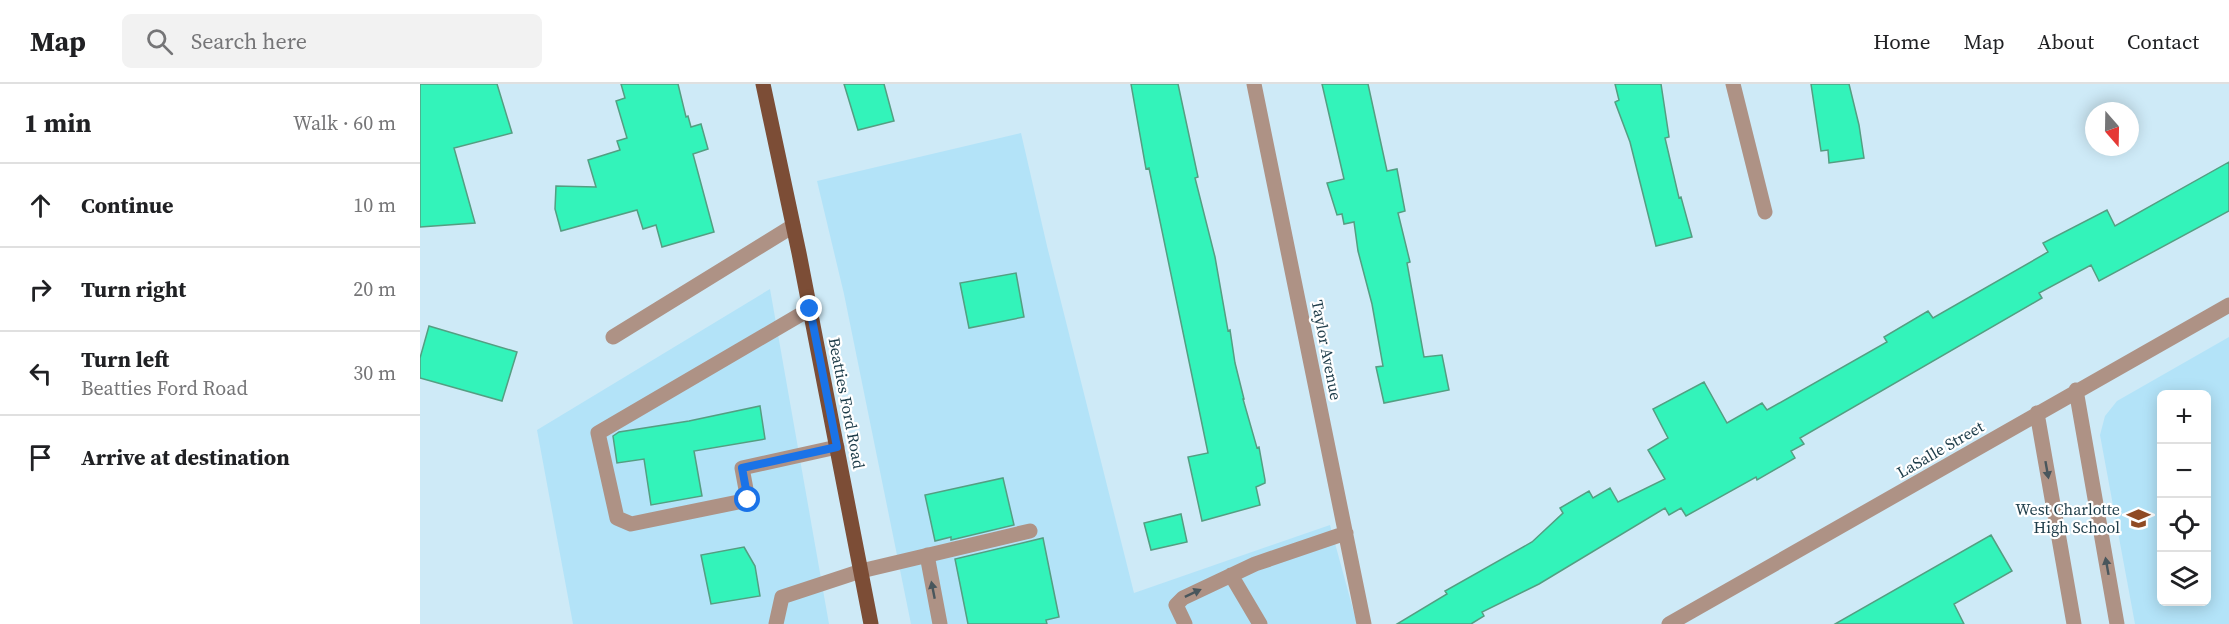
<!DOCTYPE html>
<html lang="en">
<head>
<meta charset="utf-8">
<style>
  body { margin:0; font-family:"Source Serif 4",serif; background:#f2f2f2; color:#202124 }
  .controls { position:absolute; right:18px; bottom:18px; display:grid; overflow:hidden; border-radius:9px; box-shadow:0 3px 15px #0003 }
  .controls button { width:54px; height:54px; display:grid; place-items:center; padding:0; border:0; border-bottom:2px solid #e0e0e0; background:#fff; color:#202124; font:30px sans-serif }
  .compass { position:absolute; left:1665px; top:18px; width:54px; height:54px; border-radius:50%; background:#fff; box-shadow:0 3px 15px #0003; rotate:160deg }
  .stop { position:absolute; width:18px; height:18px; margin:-14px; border:4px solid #1a73e8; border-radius:50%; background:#fff }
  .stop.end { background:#1a73e8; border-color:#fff; box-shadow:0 2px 6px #0008 }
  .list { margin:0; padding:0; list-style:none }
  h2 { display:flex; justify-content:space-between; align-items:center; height:78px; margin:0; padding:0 24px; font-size:26px }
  h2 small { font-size:20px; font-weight:400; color:#757577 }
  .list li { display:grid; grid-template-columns:39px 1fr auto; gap:18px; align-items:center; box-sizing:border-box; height:84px; padding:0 24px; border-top:2px solid #e0e0e0 }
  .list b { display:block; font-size:22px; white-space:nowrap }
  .list p { margin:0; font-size:20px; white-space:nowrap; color:#757577 }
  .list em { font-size:20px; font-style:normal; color:#757577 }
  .icon { flex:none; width:33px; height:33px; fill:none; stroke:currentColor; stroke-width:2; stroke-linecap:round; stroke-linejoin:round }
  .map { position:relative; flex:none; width:1809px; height:540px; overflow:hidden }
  header { display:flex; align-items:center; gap:36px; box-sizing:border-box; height:84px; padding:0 30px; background:#fff; border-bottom:2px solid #e0e0e0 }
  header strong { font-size:28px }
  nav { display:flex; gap:33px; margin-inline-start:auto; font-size:21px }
  .search { width:420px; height:54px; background:#f2f2f2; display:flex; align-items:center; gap:15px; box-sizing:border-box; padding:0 21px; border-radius:9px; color:#757577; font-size:22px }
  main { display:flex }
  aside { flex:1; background:#fff }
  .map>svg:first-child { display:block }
  .built { fill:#b3e3f8; fill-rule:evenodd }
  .building { fill:#33f3ba; stroke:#549e82; stroke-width:1.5 }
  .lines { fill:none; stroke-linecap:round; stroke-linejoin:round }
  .minor { stroke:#ae9285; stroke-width:15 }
  .major { stroke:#7c4d36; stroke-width:15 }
  .oneway { fill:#49565c }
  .route { stroke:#1a73e8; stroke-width:8 }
  .labels { text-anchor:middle; stroke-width:4.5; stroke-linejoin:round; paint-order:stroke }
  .street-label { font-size:16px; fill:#1e3d4a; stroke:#fff }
  .poi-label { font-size:16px; fill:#1e3d4a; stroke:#fff; text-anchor:end }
</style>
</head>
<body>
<header>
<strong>Map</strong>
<div class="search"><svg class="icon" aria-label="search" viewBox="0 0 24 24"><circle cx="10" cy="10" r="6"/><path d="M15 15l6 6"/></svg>Search here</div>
<nav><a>Home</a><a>Map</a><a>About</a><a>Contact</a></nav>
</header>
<main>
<aside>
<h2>1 min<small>Walk · 60 m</small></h2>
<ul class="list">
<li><svg class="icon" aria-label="ahead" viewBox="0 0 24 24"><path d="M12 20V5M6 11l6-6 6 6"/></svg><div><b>Continue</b></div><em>10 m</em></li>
<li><svg class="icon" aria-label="right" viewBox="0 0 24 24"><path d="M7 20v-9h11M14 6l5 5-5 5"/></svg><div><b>Turn right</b></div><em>20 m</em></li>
<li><svg class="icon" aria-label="left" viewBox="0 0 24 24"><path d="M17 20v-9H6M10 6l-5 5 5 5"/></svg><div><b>Turn left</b><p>Beatties Ford Road</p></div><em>30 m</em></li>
<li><svg class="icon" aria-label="arrive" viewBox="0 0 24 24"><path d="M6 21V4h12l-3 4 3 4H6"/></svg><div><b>Arrive at destination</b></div></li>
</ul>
</aside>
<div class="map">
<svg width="1809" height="540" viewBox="0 0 1809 540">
  <rect width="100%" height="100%" fill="#ceeaf7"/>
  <!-- built -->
  <path class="built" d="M601 49 627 162 714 509 910 441 937 540H491L424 210 397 97Z
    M350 205 409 540H153L117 346Z
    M1809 253V540H1715L1680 351 1685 332 1697 317ZM1786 310V518H1742V310Z"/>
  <!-- building -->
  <path class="building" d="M0 0H77L92 49 34 64 55 139 0 143Z
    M201 0H258L266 33 268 32 271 43 281 40 288 65 273 70 294 148 242 163 236 141 223 145 217 126 141 147 135 125 136 102 176 103 168 76 200 66 197 57 207 54 196 17 205 14Z
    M424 0H464L474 37 438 46Z
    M711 0H758L778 93 775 94 795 173 808 247 810 246 815 279 824 315H823L837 364 839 363 845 396V399L836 403 840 421 782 437 768 373 788 369 729 84 726 85Z
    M902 0H948L967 87 977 85 985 127 978 129 990 178 987 179 1004 273 1022 271 1029 306 964 319 956 283 963 282 952 220 938 167 934 138 924 140 922 130 917 131 907 99 924 95Z
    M1195 0H1241L1249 53 1245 54 1259 114 1261 113 1272 153 1236 162 1210 58 1195 18 1199 16Z
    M1391 0H1429L1439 41 1444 74 1409 79 1408 66 1401 67Z
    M1809 78V127L1679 197 1671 181 1619 209 1622 214 1380 354 1384 360 1371 367 1375 374 1337 396 1336 393 1266 432 1261 424 1249 431 1245 424 1119 500 1062 528 1064 532 1051 540H977L1027 510 1025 507 1112 458 1143 429 1140 424 1169 407 1173 414 1190 404 1198 418 1245 395 1228 366 1248 354 1233 325 1284 298 1307 339 1342 319 1347 326 1467 258 1464 253 1508 227 1513 234 1628 168 1623 159 1687 126 1695 142Z
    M596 189 604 233 549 244 540 199Z
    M9 242 97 268 82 317 0 294V274Z
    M340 322 345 355 274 367 282 412 231 421 224 375 197 379 193 352 199 348 269 337Z
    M583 394 594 441 531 456V453L515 457 505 411Z
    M761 430 767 458 731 466 724 439Z
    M1571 451 1592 487 1534 520 1544 540H1415Z
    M623 454 639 533 626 536 627 540H548L535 475Z
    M324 463 335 482 340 512 291 520 281 471Z"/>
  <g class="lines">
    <!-- minor -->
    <path class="minor" d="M834 0 944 540
      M1313 0 1345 128
      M390 225 178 349 197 434 211 440 328 416 322 384 417 363
      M193 253 373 142
      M1656 306 1697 540
      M1617 329 1654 540
      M507 471 520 540
      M811 491 840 540
      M356 540 362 513 441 487 610 447
      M765 540 756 521 763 514 835 480 926 449
      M1249 540 1809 221"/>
    <!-- major -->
    <path class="major" d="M343 0 379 169 451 540"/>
  </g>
  <!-- one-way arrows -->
  <defs><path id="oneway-solid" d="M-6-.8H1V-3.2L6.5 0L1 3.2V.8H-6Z" transform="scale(1.5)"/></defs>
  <g class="oneway">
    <use href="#oneway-solid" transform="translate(1627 386) rotate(80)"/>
    <use href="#oneway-solid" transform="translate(1687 482) rotate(-100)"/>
    <use href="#oneway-solid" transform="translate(513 506) rotate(-101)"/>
    <use href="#oneway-solid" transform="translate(773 509) rotate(-25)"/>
  </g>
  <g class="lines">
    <!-- route -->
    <path class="route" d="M328 416 322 384 417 363 390 225"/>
  </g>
  <!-- icons -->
  <defs>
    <symbol id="school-bare" viewBox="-9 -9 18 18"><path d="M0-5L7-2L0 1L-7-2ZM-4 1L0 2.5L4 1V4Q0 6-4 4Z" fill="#904a24" stroke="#fff" stroke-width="2.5" paint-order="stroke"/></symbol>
  </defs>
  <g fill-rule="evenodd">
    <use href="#school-bare" x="1702" y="418" width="33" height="33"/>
  </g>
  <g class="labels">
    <!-- street labels -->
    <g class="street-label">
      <text transform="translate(907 266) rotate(79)" y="6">Taylor Avenue</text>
      <text transform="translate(427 319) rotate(79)" y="6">Beatties Ford Road</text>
      <text transform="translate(1520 365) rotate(-30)" y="6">LaSalle Street</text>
    </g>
    <!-- poi labels -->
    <g class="poi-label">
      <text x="1700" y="431">West Charlotte<tspan x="1700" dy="18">High School</tspan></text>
    </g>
  </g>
</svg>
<div class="controls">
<button>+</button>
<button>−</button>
<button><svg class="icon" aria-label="locate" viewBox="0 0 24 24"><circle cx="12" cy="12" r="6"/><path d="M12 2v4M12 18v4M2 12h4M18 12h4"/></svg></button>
<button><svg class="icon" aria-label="layers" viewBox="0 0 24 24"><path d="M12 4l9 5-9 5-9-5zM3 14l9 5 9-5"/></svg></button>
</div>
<svg class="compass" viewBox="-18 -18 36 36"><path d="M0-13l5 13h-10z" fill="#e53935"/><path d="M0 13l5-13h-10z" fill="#757577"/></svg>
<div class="stop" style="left:328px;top:416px"></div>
<div class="stop end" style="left:390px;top:225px"></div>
</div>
</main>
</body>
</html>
